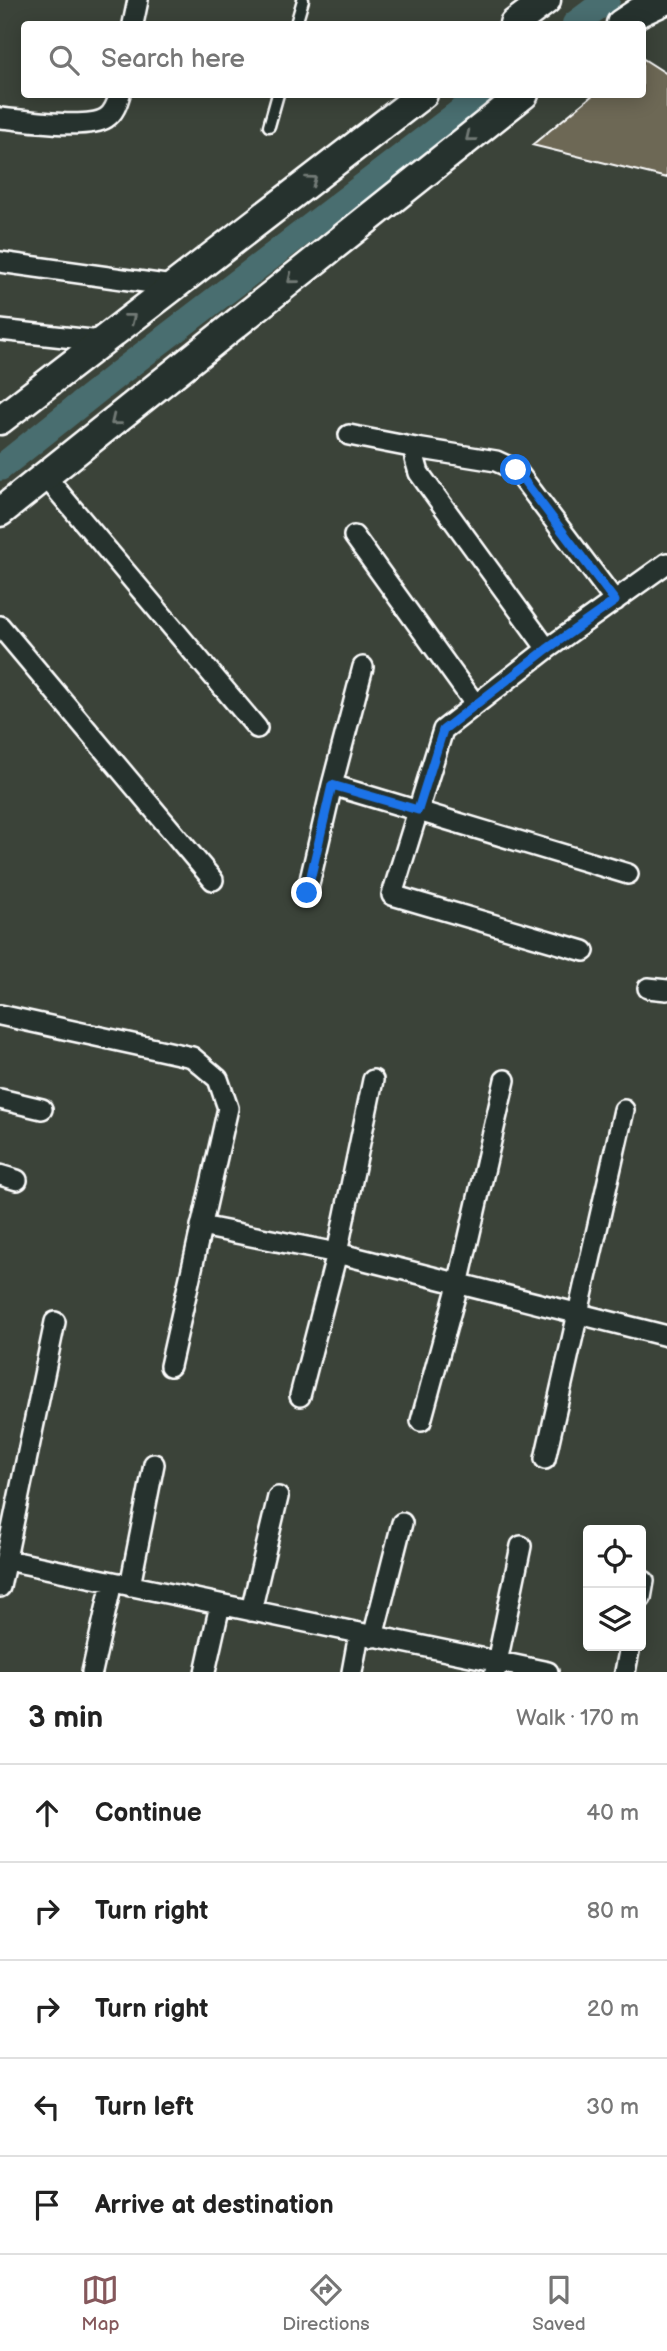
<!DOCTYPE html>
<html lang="en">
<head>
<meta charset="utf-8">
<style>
  body { margin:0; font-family:"Balsamiq Sans",sans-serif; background:#f6f6f6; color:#222 }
  .controls { position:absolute; right:21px; bottom:21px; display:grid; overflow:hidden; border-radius:7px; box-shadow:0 4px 18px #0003 }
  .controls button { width:63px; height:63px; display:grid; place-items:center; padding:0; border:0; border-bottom:2px solid #e0e0e0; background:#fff; color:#222; font:35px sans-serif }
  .stop { position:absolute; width:21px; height:21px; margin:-16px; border:5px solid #1a73e8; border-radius:50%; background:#fff }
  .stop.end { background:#1a73e8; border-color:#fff; box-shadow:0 2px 7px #0008 }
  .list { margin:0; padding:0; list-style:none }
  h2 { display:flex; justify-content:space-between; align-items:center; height:91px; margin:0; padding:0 28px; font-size:30px }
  h2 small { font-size:23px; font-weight:400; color:#767676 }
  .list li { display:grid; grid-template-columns:46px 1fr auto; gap:21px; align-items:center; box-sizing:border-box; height:98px; padding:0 28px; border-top:2px solid #e0e0e0 }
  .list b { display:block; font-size:26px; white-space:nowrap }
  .list em { font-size:23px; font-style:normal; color:#767676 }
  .icon { flex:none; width:38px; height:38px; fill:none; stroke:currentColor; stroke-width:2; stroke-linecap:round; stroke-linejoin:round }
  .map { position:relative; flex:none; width:667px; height:1672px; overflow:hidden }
  .search { position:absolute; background:#fff; box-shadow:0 4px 18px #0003; left:21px; right:21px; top:21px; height:77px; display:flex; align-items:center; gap:18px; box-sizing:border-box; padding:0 24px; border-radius:7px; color:#767676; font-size:26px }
  .sheet { height:581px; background:#fff }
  nav { display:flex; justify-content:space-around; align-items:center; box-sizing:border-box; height:98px; border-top:2px solid #e0e0e0; background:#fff; font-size:19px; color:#767676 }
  nav a { display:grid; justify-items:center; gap:4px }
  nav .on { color:#85585c }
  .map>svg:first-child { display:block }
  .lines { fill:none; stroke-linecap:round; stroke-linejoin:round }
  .canal { stroke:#4a6e6f; stroke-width:26 }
  .building { fill:#6d6755; stroke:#fff; stroke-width:2 }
  .lane-casing { stroke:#fff; stroke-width:15 }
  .street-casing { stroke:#fff; stroke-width:24 }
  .secondary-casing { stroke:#fff; stroke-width:33 }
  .lane { stroke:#26332d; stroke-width:10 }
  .street { stroke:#26332d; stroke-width:19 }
  .secondary { stroke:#26332d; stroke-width:28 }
  .oneway { stroke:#727a76 }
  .route { stroke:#1a73e8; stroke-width:9 }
</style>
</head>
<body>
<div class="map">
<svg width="667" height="1672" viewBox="0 0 667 1672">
  <rect width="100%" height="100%" fill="#3b4339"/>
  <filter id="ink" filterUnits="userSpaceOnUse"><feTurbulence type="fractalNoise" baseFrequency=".0143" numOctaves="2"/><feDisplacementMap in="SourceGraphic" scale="14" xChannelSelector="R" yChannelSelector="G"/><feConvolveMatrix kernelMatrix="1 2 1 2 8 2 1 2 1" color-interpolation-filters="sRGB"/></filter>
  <g filter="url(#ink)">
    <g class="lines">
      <!-- canal -->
      <path class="canal" d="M575 24 607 0
        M0 468 118 374 483 94"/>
    </g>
    <!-- building -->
    <path class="building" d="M642 58 667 74V178L532 145 594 94H642Z"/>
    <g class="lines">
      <defs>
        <path id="lane" d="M296 24 303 0
          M269 126 278 94"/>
        <path id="street" d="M133 24 138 0
          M0 118C25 120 87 130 106 118 114 113 117 104 120 94
          M0 262 173 286
          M0 330 101 341
          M349 435 416 448 415 459 419 473 547 649
          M416 448 496 461 516 470 615 601
          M45 476 257 728
          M354 536 475 704
          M0 626 213 880
          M363 667 332 785 628 874
          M307 893 332 785
          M584 951 392 895 443 730 547 649 667 563
          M648 988 667 990
          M0 1015 192 1057 218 1079 228 1108 170 1366
          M0 1099 42 1109
          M0 1175 17 1180
          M201 1226 337 1253 667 1336
          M300 1396 337 1253 373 1080
          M421 1421 458 1285 505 1080
          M545 1459 624 1110
          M7 1560 548 1672
          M130 1586 154 1464
          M0 1587 55 1322
          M641 1598 644 1581
          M251 1611 278 1497
          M373 1637 402 1523
          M92 1672 112 1582
          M205 1672 220 1605
          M352 1672 359 1634
          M495 1672 521 1546
          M625 1672 630 1646"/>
        <path id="secondary" d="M514 24 546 0
          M621 24 639 12 665 0
          M0 420 423 94
          M0 512 524 94"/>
      </defs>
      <!-- lane casing -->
      <use href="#lane" class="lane-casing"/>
      <!-- street casing -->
      <use href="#street" class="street-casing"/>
      <!-- secondary casing -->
      <use href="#secondary" class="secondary-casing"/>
      <!-- lane -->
      <use href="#lane" class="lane"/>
      <!-- street -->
      <use href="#street" class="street"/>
      <!-- secondary -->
      <use href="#secondary" class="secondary"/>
    </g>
    <!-- one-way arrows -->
    <defs><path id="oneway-chevron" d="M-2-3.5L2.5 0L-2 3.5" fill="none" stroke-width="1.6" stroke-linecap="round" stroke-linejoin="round" transform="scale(1.75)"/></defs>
    <g class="oneway">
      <use href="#oneway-chevron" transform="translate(470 137) rotate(141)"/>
      <use href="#oneway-chevron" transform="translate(312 180) rotate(-37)"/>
      <use href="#oneway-chevron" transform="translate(292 279) rotate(141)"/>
      <use href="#oneway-chevron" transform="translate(131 318) rotate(-38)"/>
      <use href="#oneway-chevron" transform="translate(115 421) rotate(141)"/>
    </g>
  </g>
  <g class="lines" filter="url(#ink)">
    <!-- route -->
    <path class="route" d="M307 893 332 785 418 810 443 730 547 649 615 601 516 470"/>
  </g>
</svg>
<div class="controls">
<button><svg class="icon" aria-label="locate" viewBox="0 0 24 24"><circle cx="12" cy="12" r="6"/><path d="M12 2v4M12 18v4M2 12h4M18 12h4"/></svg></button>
<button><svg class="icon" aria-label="layers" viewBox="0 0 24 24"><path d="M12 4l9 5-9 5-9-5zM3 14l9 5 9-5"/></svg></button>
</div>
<div class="stop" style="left:516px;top:470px"></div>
<div class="stop end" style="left:307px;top:893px"></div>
<div class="search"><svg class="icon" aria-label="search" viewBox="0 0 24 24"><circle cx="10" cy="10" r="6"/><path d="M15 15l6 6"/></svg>Search here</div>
</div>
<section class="sheet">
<h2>3 min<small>Walk · 170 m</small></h2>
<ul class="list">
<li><svg class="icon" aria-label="ahead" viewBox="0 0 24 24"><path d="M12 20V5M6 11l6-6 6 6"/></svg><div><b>Continue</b></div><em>40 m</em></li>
<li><svg class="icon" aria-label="right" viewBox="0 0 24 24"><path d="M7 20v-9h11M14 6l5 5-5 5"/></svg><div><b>Turn right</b></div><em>80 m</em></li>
<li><svg class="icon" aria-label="right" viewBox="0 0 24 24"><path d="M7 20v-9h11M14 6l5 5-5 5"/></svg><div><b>Turn right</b></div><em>20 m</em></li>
<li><svg class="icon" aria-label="left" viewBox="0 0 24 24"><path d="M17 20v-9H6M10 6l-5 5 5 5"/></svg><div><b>Turn left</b></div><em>30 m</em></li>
<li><svg class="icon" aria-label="arrive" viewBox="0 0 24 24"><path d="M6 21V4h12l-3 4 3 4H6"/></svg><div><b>Arrive at destination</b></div></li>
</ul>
</section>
<nav>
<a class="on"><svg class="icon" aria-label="map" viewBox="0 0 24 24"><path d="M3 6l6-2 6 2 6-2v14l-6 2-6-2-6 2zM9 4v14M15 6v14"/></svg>Map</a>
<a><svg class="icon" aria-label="directions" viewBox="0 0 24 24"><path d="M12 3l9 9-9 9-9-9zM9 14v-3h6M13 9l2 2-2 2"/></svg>Directions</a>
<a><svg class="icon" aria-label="saved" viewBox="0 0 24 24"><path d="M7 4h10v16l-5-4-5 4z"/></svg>Saved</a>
</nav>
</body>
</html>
